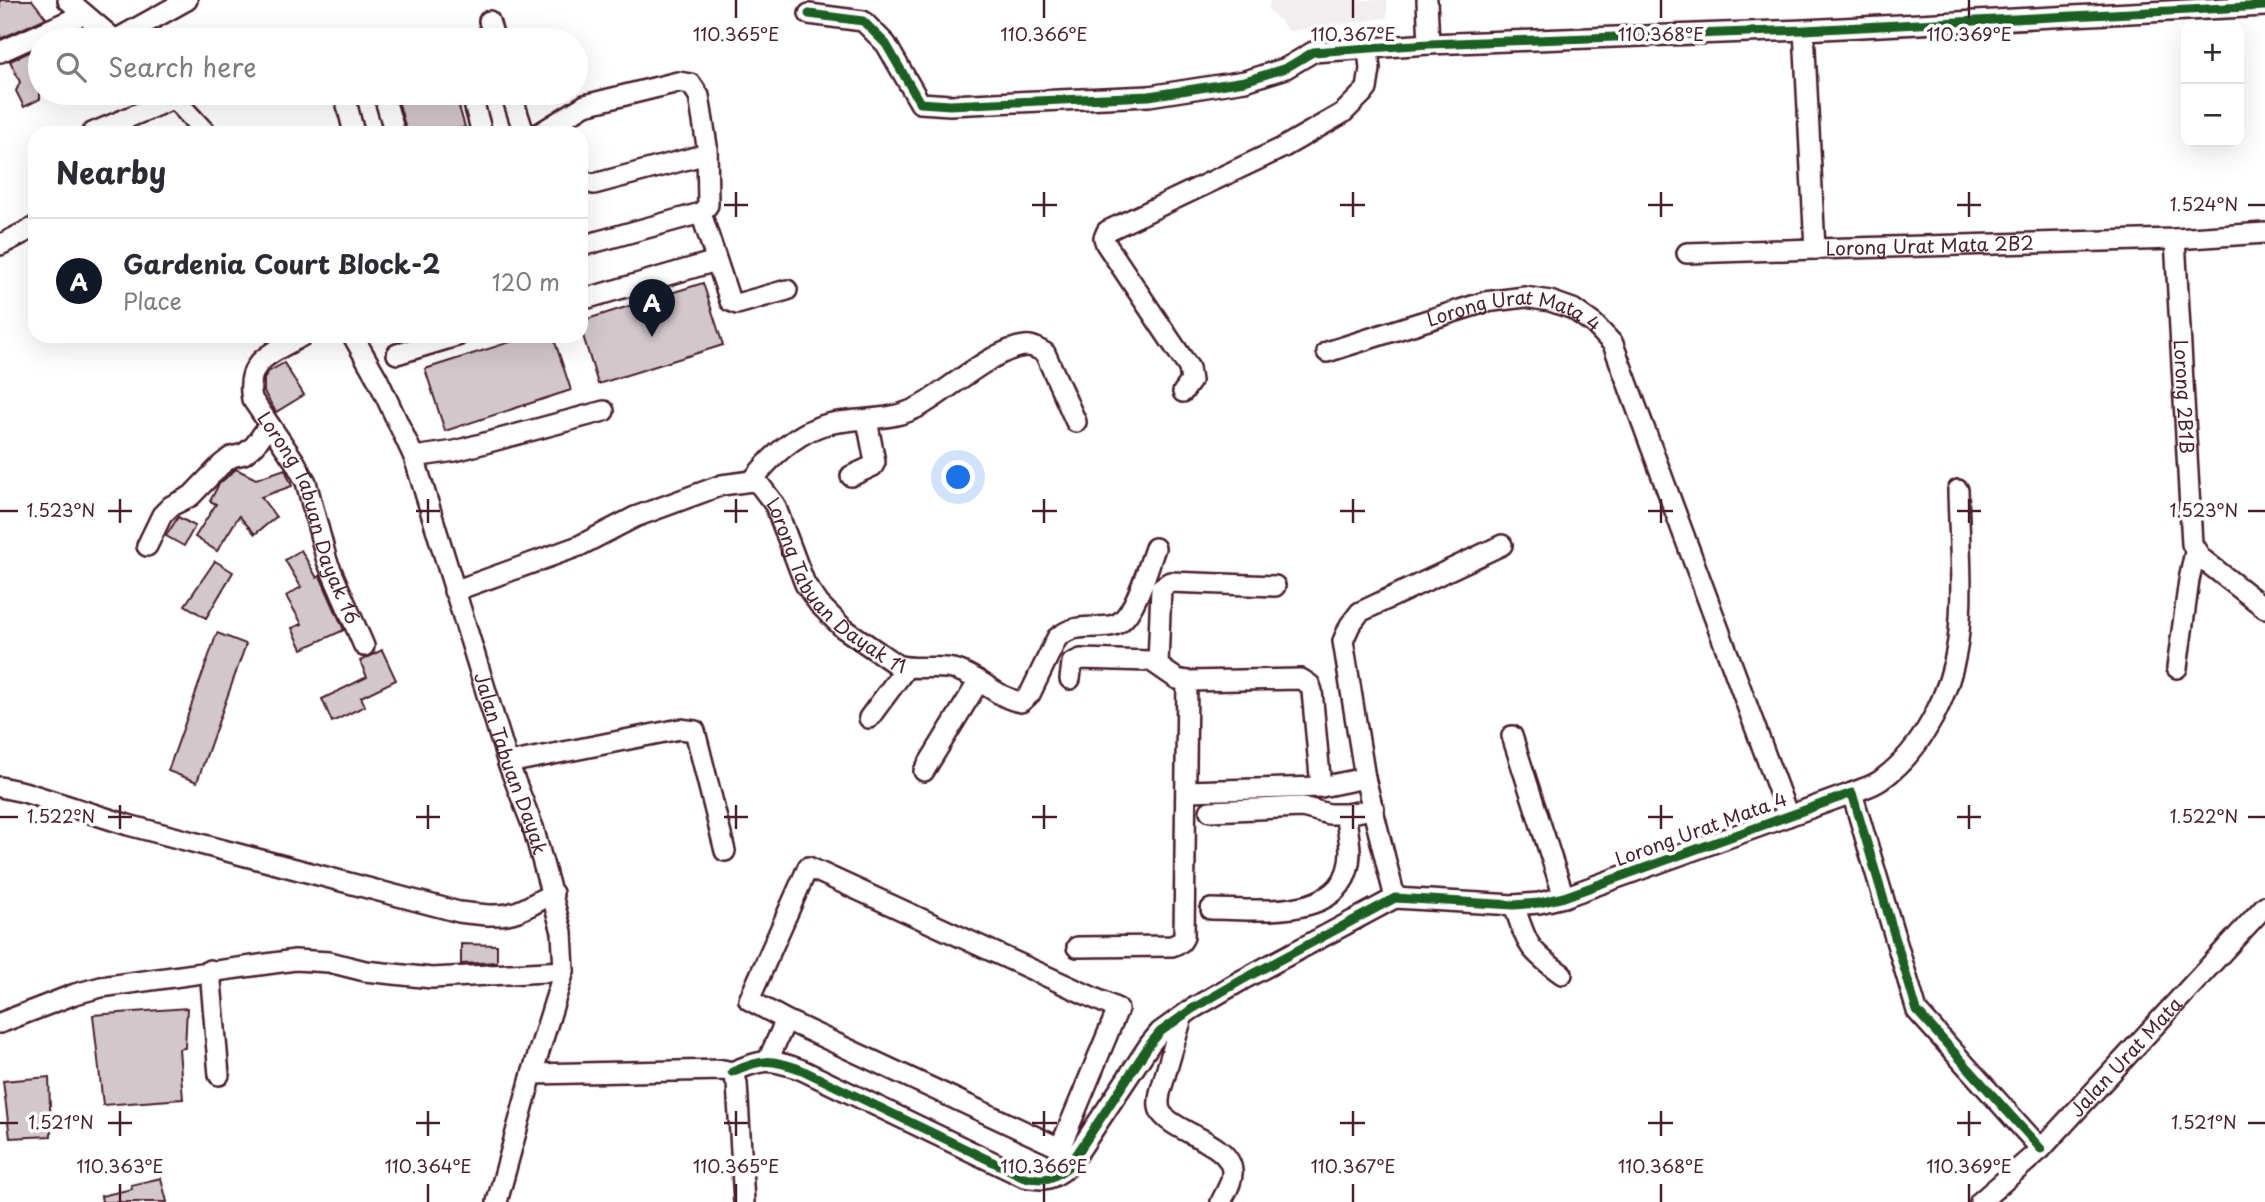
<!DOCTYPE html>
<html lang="en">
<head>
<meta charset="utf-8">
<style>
  body { margin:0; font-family:"Playpen Sans",sans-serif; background:#f7f7f7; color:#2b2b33 }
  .controls { position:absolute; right:21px; top:21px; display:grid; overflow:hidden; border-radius:14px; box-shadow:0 7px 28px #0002 }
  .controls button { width:63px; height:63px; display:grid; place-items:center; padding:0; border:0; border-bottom:2px solid #e1e1e2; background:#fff; color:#2b2b33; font:35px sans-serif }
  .you { position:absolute; left:959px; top:478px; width:24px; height:24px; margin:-18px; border:5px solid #fff; border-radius:50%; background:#1a73e8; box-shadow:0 0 0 10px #1a73e833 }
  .badge { display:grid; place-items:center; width:46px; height:46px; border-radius:50%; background:#111827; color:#fff; font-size:23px; font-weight:700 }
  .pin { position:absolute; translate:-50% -58px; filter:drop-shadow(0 2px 4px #0008) }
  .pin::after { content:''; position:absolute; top:37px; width:24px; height:21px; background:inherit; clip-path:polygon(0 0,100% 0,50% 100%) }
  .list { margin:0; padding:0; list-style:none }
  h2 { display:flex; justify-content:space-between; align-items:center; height:91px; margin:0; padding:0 28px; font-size:30px }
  h2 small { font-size:23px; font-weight:400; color:#7c7c81 }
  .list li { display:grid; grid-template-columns:46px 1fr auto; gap:21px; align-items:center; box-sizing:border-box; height:126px; padding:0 28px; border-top:2px solid #e1e1e2 }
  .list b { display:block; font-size:26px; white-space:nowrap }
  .list p { margin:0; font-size:23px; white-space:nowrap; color:#7c7c81 }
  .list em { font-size:23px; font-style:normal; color:#7c7c81 }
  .icon { flex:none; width:38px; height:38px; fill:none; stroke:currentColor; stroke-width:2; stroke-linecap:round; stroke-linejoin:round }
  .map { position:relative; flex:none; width:2265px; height:1202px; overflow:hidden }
  .search { position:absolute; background:#fff; box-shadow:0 7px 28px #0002; left:28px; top:28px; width:560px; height:77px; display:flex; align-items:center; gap:18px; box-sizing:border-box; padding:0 24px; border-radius:38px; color:#7c7c81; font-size:26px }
  .panel { position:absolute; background:#fff; box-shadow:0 7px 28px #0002; left:28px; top:126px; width:560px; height:217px; border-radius:21px }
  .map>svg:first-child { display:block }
  .built { fill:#f2eeef }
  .building { fill:#d2c7cb; stroke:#4a1f2b; stroke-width:2 }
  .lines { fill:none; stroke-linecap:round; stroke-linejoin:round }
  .minor-casing { stroke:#4a1f2b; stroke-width:24 }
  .minor { stroke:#fff; stroke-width:19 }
  .cycleway-casing { stroke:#fff; stroke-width:13 }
  .cycleway { stroke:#1b5e20; stroke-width:9 }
  .ticks { fill:none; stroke:#4a1f2b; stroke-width:2.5 }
  .labels { text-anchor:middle; stroke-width:7; stroke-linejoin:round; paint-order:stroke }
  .street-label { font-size:19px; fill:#4a1f2b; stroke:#fff }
  .ticks-label { font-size:18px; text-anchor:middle; fill:#4a1f2b; stroke:#fff; stroke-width:7; stroke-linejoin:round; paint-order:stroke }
</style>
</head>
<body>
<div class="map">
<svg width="2265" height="1202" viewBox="0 0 2265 1202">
  <rect width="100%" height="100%" fill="#fff"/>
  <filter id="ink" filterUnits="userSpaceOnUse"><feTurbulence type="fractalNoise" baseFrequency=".0143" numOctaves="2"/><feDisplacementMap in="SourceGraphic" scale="14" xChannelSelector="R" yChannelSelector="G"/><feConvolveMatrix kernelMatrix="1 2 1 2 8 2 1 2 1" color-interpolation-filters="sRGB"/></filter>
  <g filter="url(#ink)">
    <!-- built -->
    <path class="built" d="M1271 0H1387V18L1289 31 1268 9Z"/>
    <!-- building -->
    <path class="building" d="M0 0H32L46 18 0 39Z
      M40 47V99L24 107 16 91 20 82 10 61Z
      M396 93H455L465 127 444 133H407Z
      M703 283 723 345 598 384 581 329V321Z
      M529 336H553L571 390 445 431 425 369Z
      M284 363 304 395 276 412 264 392V379L268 372Z
      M236 469 256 479 285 469 292 486 261 497 276 517 255 534 239 516 217 551 195 537 216 504 210 501 219 484Z
      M178 517 195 526 184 546 166 536Z
      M301 550 317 578 320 576 344 630 302 649 292 628 302 624 286 596 301 587 285 560Z
      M215 561 233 572 206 618 185 605Z
      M217 633 246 644 197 782 168 771Z
      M382 650 396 680 361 697 365 706 332 722 322 699 367 677 360 661Z
      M461 944 497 945V962L461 964Z
      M187 1008 185 1048 179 1049 183 1099 103 1105 93 1015Z
      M49 1077 51 1136 10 1138 3 1081Z
      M161 1178 167 1202H102L101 1196 132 1189 131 1185Z"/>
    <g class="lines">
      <defs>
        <g id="minor">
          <path d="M68 0 115 40"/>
          <path d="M1427 0 1429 44"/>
          <path d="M809 14 863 21 886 44 920 103 950 105 1149 96 1245 81 1286 68 1313 52 1429 44 1804 30 2265 6"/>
          <path d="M489 21 495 40"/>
          <path id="s1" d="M1804 30 1815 249 2175 239 2265 233"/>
          <path d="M115 40 187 0"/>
          <path d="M0 52 84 14"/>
          <path d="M169 93 206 133"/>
          <path d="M344 93 354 133"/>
          <path d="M383 93 395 133"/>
          <path d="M471 93 482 133"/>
          <path d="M511 93 524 133"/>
          <path d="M92 133 175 98"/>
          <path d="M540 133 585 105 678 82 691 84 699 96 707 146 708 205 701 213 581 246"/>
          <path d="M581 181 594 184 707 154"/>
          <path d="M701 213 730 301 737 304 787 290"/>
          <path id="s2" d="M2175 239 2192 544 2201 558 2265 608"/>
          <path d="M0 245 35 227"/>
          <path d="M1687 253 1815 249"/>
          <path d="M581 300 716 261"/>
          <path id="s3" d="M302 336C273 353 244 360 252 399L295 462 306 482 327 561 364 646"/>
          <path id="s4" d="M353 336 378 380 414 457 508 763 533 827 562 932 564 971 532 1074 497 1202"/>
          <path id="s5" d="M1327 352 1485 302 1525 297 1550 301 1573 309 1594 324 1613 344 1788 816"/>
          <path d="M397 354 457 336"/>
          <path d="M1183 392 1191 381 1189 368 1106 244 1104 238 1107 231 1282 148 1343 113 1367 89 1370 69 1368 49"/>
          <path d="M414 457 455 451 604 411"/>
          <path d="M851 476 873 466 875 462 867 420"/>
          <path d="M752 481C769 459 791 438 818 427 851 415 888 425 922 405 950 389 994 349 1025 346 1033 345 1038 349 1045 353L1076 422"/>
          <path d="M147 546 162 515 171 506 191 496 221 465 231 457 244 454 255 445 269 425"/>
          <path id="s6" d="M454 591 579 546 635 517 722 485 752 481 759 484 775 505 805 584 819 604 843 628 897 665C917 671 938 664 957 670 980 677 997 698 1021 702L1030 694 1057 638C1070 627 1082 627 1098 627 1105 626 1114 627 1120 622 1136 611 1148 567 1155 548"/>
          <path d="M1158 663 1161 588 1170 582 1275 586"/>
          <path d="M2177 668 2189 580 2195 552"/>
          <path d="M1070 679 1072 663 1081 659 1151 661 1177 679 1187 681 1301 679 1310 685 1312 691 1321 787"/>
          <path d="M869 718 906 668"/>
          <path d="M1512 736 1564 897"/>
          <path d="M508 763 680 729 695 731 725 851"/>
          <path d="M924 771 979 681"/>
          <path d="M0 787 24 792 128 825 459 912C508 918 511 917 553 893"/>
          <path d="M1187 791 1321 787 1365 778"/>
          <path d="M1852 793C1861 789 1873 786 1881 780 1924 749 1951 692 1958 641 1964 592 1959 539 1958 490"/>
          <path d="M1210 811 1302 807 1329 814H1345"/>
          <path d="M1395 898 1365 778 1343 641 1350 625 1360 612 1502 545"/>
          <path d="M1514 905C1527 944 1527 949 1562 974"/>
          <path d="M1211 909C1258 909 1349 923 1350 852 1350 840 1347 827 1345 814L1374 809"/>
          <path d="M1077 947 1172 946 1181 942 1184 937 1187 681"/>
          <path d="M210 970 219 1075"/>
          <path d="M1182 1017 1160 1093C1159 1100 1157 1107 1162 1114 1178 1134 1230 1143 1232 1171 1233 1182 1225 1193 1221 1202"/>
          <path d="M0 1023 75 994 101 987 295 960 329 962 365 971 432 978 564 971"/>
          <path d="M768 1060 786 1020 1060 1148 1118 1009 808 867 749 1000 786 1020"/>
          <path d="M732 1072C763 1058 771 1059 802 1070L1024 1177C1045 1181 1052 1180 1069 1166L1150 1044 1160 1032 1192 1009 1242 980 1395 898 1514 905 1539 903 1564 897 1852 793 1917 1011 2041 1149"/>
          <path d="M532 1074 723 1070 732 1072 737 1083 744 1202"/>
          <path id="s7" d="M1980 1202 2041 1149 2265 906"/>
        </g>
      </defs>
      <!-- minor casing -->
      <use href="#minor" class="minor-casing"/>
      <!-- minor -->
      <use href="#minor" class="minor"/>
      <defs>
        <path id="cycleway" d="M809 14 863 21 886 44 920 103 950 105 1149 96 1245 81 1286 68 1313 52 1429 44 1804 30 2265 6
          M732 1072C763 1058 771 1059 802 1070L1024 1177C1045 1181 1052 1180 1069 1166L1150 1044 1160 1032 1192 1009 1242 980 1395 898 1514 905 1539 903 1564 897 1852 793 1917 1011 2041 1149"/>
      </defs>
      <!-- cycleway casing -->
      <use href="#cycleway" class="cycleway-casing"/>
      <!-- cycleway -->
      <use href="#cycleway" class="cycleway"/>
    </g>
  </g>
  <!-- ticks -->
  <path class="ticks" d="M736 0V18M1044 0V18M1353 0V18M1661 0V18M1969 0V18M736 192V217M1044 192V217M1353 192V217M1661 192V217M1969 192V217M724 205H748M1032 205H1057M1340 205H1365M1648 205H1673M1957 205H1981M2248 205H2265M120 499V523M428 499V523M736 499V523M1044 499V523M1353 499V523M1661 499V523M1969 499V523M0 511H18M108 511H132M416 511H440M724 511H748M1032 511H1057M1340 511H1365M1648 511H1673M1957 511H1981M2248 511H2265M120 805V829M428 805V829M736 805V829M1044 805V829M1353 805V829M1661 805V829M1969 805V829M0 817H18M108 817H132M416 817H440M724 817H748M1032 817H1057M1340 817H1365M1648 817H1673M1957 817H1981M2248 817H2265M120 1111V1136M428 1111V1136M736 1111V1136M1044 1111V1136M1353 1111V1136M1661 1111V1136M1969 1111V1136M0 1123H18M108 1123H132M416 1123H440M724 1123H748M1032 1123H1057M1340 1123H1365M1648 1123H1673M1957 1123H1981M2248 1123H2265M120 1184V1202M428 1184V1202M736 1184V1202M1044 1184V1202M1353 1184V1202M1661 1184V1202M1969 1184V1202"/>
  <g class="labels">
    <!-- street labels -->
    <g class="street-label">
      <text dy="7" stroke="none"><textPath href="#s1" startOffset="334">Lorong Urat Mata 2B2</textPath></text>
      <text dy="7" stroke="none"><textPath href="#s5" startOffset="196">Lorong Urat Mata 4</textPath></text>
      <text dy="7" stroke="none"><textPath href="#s2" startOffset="158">Lorong 2B1B</textPath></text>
      <text dy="7" stroke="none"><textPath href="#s3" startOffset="222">Lorong Tabuan Dayak 16</textPath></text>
      <text dy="7" stroke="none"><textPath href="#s6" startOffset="458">Lorong Tabuan Dayak 11</textPath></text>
      <text dy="7" stroke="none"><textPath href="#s4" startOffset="457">Jalan Tabuan Dayak</textPath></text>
      <text transform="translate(1701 829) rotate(-20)" y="7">Lorong Urat Mata 4</text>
      <text dy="7" stroke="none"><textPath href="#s7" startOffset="206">Jalan Urat Mata</textPath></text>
    </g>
  </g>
  <g class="ticks-label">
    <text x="736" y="41">110.365°E</text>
    <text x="1044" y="41">110.366°E</text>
    <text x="1353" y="41">110.367°E</text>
    <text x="1661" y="41">110.368°E</text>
    <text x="1969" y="41">110.369°E</text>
    <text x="2204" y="211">1.524°N</text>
    <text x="61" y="517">1.523°N</text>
    <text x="2204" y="517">1.523°N</text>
    <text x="61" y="823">1.522°N</text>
    <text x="2204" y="823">1.522°N</text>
    <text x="61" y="1129">1.521°N</text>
    <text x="2204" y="1129">1.521°N</text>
    <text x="120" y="1173">110.363°E</text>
    <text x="428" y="1173">110.364°E</text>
    <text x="736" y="1173">110.365°E</text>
    <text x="1044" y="1173">110.366°E</text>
    <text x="1353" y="1173">110.367°E</text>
    <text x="1661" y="1173">110.368°E</text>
    <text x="1969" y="1173">110.369°E</text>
  </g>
</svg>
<div class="controls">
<button>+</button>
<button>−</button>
</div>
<div class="you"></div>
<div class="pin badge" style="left:652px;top:337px">A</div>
<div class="search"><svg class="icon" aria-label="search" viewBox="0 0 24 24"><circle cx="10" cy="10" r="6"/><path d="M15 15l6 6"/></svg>Search here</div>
<section class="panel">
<h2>Nearby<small></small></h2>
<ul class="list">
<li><span class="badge">A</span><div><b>Gardenia Court Block-2</b><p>Place</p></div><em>120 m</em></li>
</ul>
</section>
</div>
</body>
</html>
